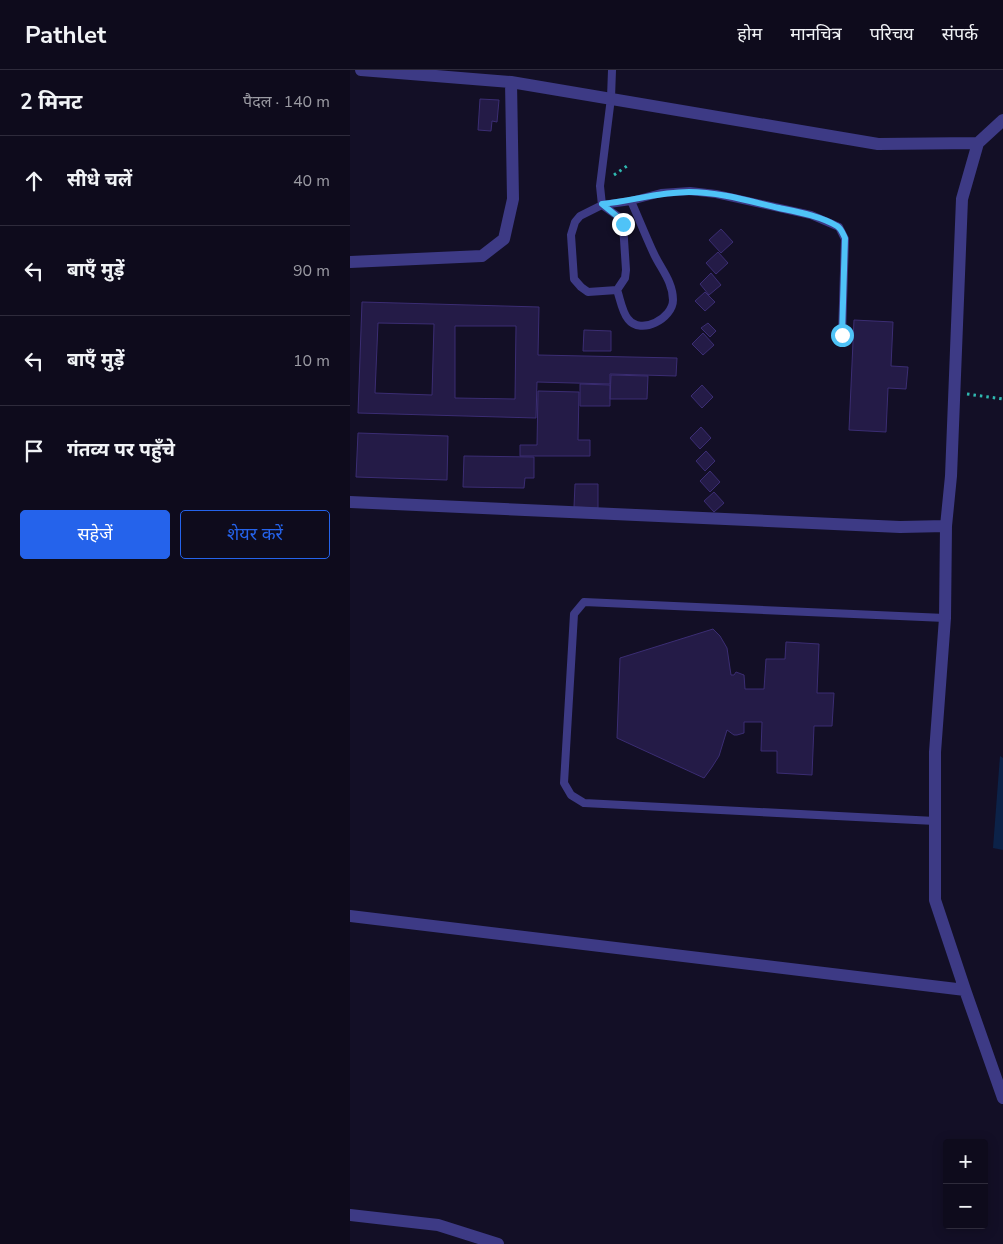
<!DOCTYPE html>
<html lang="hi">
<head>
<meta charset="utf-8">
<style>
  body { margin:0; font-family:"Nunito Sans","Noto Sans Devanagari",sans-serif; background:#1c1929; color:#f1f3f6 }
  .controls { position:absolute; right:15px; bottom:15px; display:grid; overflow:hidden; border-radius:5px; box-shadow:0 2px 12px #0003 }
  .controls button { width:45px; height:45px; display:grid; place-items:center; padding:0; border:0; border-bottom:1px solid #2e2b3b; background:#0e0b1c; color:#f1f3f6; font:25px sans-serif }
  .stop { position:absolute; width:15px; height:15px; margin:-11px; border:4px solid #4fc3f7; border-radius:50%; background:#fff }
  .stop.end { background:#4fc3f7; border-color:#fff; box-shadow:0 1px 5px #0008 }
  .list { margin:0; padding:0; list-style:none }
  h2 { display:flex; justify-content:space-between; align-items:center; height:65px; margin:0; padding:0 20px; font-size:21px }
  h2 small { font-size:16px; font-weight:400; color:#9b9ba3 }
  .list li { display:grid; grid-template-columns:32px 1fr auto; gap:15px; align-items:center; box-sizing:border-box; height:90px; padding:0 20px; border-top:1px solid #2e2b3b }
  .list b { display:block; font-size:19px; white-space:nowrap }
  .list em { font-size:16px; font-style:normal; color:#9b9ba3 }
  .actions { display:flex; gap:10px; padding:15px 20px }
  .actions a { flex:1; padding:11px 0; border:1px solid #2563eb; border-radius:5px; text-align:center; font-size:18px; color:#2563eb }
  .actions .main { background:#2563eb; color:#fff }
  .icon { flex:none; width:28px; height:28px; fill:none; stroke:currentColor; stroke-width:2; stroke-linecap:round; stroke-linejoin:round }
  .map { position:relative; flex:none; width:653px; height:1174px; overflow:hidden }
  header { display:flex; align-items:center; gap:30px; box-sizing:border-box; height:70px; padding:0 25px; background:#0e0b1c; border-bottom:1px solid #2e2b3b }
  header strong { font-size:24px }
  nav { display:flex; gap:28px; margin-inline-start:auto; font-size:18px }
  main { display:flex }
  aside { flex:1; background:#0e0b1c }
  .map>svg:first-child { display:block }
  .water { fill:#0c2248 }
  .building { fill:#241b47; stroke:#3b2d73; fill-rule:evenodd }
  .lines { fill:none; stroke-linecap:round; stroke-linejoin:round }
  .path { stroke:#2fb8b0; stroke-width:3; stroke-dasharray:2.5 4; stroke-linecap:butt }
  .service { stroke:#3d3a85; stroke-width:8 }
  .minor { stroke:#3d3a85; stroke-width:12 }
  .route { stroke:#4fc3f7; stroke-width:6 }
</style>
</head>
<body>
<header>
<strong>Pathlet</strong>
<nav><a>होम</a><a>मानचित्र</a><a>परिचय</a><a>संपर्क</a></nav>
</header>
<main>
<aside>
<h2>2 मिनट<small>पैदल · 140 m</small></h2>
<ul class="list">
<li><svg class="icon" aria-label="ahead" viewBox="0 0 24 24"><path d="M12 20V5M6 11l6-6 6 6"/></svg><div><b>सीधे चलें</b></div><em>40 m</em></li>
<li><svg class="icon" aria-label="left" viewBox="0 0 24 24"><path d="M17 20v-9H6M10 6l-5 5 5 5"/></svg><div><b>बाएँ मुड़ें</b></div><em>90 m</em></li>
<li><svg class="icon" aria-label="left" viewBox="0 0 24 24"><path d="M17 20v-9H6M10 6l-5 5 5 5"/></svg><div><b>बाएँ मुड़ें</b></div><em>10 m</em></li>
<li><svg class="icon" aria-label="arrive" viewBox="0 0 24 24"><path d="M6 21V4h12l-3 4 3 4H6"/></svg><div><b>गंतव्य पर पहुँचे</b></div></li>
</ul>
<div class="actions"><a class="main">सहेजें</a><a>शेयर करें</a></div>
</aside>
<div class="map">
<svg width="653" height="1174" viewBox="0 0 653 1174">
  <rect width="100%" height="100%" fill="#130f26"/>
  <!-- water -->
  <path class="water" d="M650 686 653 688V780L643 778Z"/>
  <!-- building -->
  <path class="building" d="M130 29 149 30 147 52 142 51 141 61 128 60Z
    M371 159 383 172 371 183 359 170Z
    M368 182 378 193 366 204 356 193Z
    M361 203 371 215 359 225 350 214Z
    M355 222 365 232 355 241 345 231Z
    M12 232 189 237 188 285 327 288 326 306 260 304V314L187 312 186 348 8 343ZM28 253 84 254 82 325 25 323ZM105 256H166L165 329 105 328Z
    M504 250 543 252 541 296 558 297 556 319 538 318 536 362 499 360Z
    M358 253 366 261 360 267 351 258Z
    M234 260 261 261V281H233Z
    M353 263 364 275 353 285 342 274Z
    M261 305 298 306 297 329H260Z
    M230 314 260 315V336H230Z
    M352 315 363 327 352 338 341 326Z
    M188 321 229 322 228 370H240V386H170V375H187Z
    M351 357 361 368 350 379 340 368Z
    M8 363 98 366 97 410 6 407Z
    M356 381 365 391 355 401 346 391Z
    M114 386 184 387V408H175L174 418 113 417Z
    M360 401 370 412 360 422 350 411Z
    M225 414H248V438L224 437Z
    M364 422 374 433 364 442 354 431Z
    M363 559 370 566 377 578 381 605H384L386 602 394 605 395 619H414L416 589H435L436 572 469 574 467 623H484L482 656H464L462 705 427 703V681H411L412 652H394V663L387 665H384L377 660 369 686 362 697 354 708 267 668 270 588Z"/>
  <g class="lines">
    <!-- path -->
    <path class="path" d="M264 105 277 96
      M617 324 653 329"/>
    <!-- service -->
    <path class="service" d="M252 135 269 147 273 154 276 200 275 208 267 220 238 222 231 217 224 209 221 165 225 152 230 146 252 135 250 116 261 28 262 0
      M252 135 281 131 311 123 340 121 366 124 461 145 489 157 495 169 492 265
      M267 220C270 228 272 242 278 249 291 266 323 248 323 230 323 212 311 199 304 184 296 167 289 149 281 131
      M585 751 234 733 221 725 214 713 224 544 234 532 595 548"/>
    <!-- minor -->
    <path class="minor" d="M11 0 161 12 528 74 628 73 653 50
      M0 192 132 186 154 169 163 129 161 12
      M0 432 550 457 596 456 601 406 612 129 628 73
      M596 456 595 548 585 682V830L615 920 653 1028
      M0 846 615 920
      M0 1145 88 1155 148 1174"/>
  </g>
  <g class="lines">
    <!-- route -->
    <path class="route" d="M273 154 268 147 252 134C282 131 309 122 339 122 369 122 399 131 429 138 448 142 470 146 487 156 491 158 493 164 495 168L492 265"/>
  </g>
</svg>
<div class="controls">
<button>+</button>
<button>−</button>
</div>
<div class="stop" style="left:492px;top:265px"></div>
<div class="stop end" style="left:273px;top:154px"></div>
</div>
</main>
</body>
</html>
